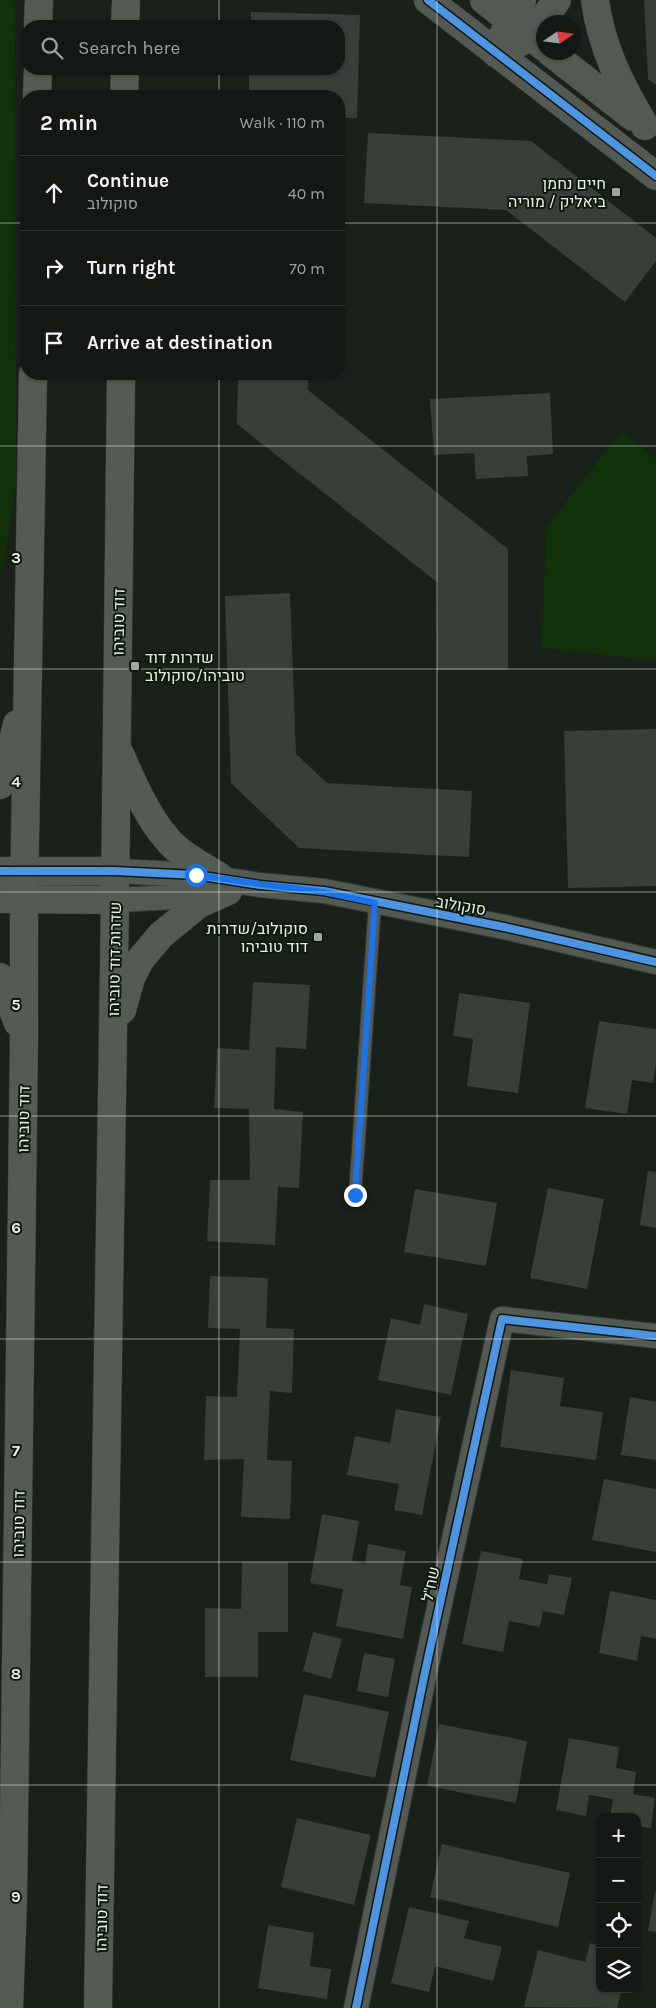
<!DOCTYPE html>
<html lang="en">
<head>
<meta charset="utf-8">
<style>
  body { margin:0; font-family:Karla,Heebo,sans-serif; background:#212522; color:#f1f3f6 }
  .controls { position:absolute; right:15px; bottom:15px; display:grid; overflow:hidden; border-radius:10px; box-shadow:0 1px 4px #0004 }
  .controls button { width:45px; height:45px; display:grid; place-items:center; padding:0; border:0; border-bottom:1px solid #333734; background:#141814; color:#f1f3f6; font:25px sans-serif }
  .compass { position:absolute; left:536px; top:15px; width:45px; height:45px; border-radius:50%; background:#141814; box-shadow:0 1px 4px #0004; rotate:77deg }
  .stop { position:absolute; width:15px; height:15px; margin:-11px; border:4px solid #1a73e8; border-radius:50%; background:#fff }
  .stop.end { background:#1a73e8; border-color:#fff; box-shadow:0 1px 5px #0008 }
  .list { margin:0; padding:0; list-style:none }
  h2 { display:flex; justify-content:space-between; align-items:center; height:65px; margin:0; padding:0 20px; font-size:21px }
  h2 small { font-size:16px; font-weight:400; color:#9da0a0 }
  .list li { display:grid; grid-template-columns:32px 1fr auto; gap:15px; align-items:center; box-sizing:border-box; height:75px; padding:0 20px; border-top:1px solid #333734 }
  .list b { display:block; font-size:19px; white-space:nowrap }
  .list p { margin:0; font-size:16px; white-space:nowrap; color:#9da0a0 }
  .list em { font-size:16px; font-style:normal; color:#9da0a0 }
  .icon { flex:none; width:28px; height:28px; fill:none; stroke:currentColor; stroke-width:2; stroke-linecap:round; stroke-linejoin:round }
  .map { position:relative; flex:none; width:656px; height:2008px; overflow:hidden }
  .search { position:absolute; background:#141814; box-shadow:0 1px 4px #0004; left:20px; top:20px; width:325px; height:55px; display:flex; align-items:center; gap:12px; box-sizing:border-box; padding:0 18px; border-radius:20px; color:#9da0a0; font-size:19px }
  .panel { position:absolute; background:#141814; box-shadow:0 1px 4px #0004; left:20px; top:90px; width:325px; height:290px; border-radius:20px }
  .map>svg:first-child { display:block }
  .green { fill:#103109 }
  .building { fill:#393e38 }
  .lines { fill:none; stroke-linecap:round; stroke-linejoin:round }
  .service-casing { stroke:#373b36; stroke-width:14 }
  .minor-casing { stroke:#373b36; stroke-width:26 }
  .tertiary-casing { stroke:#373b36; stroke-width:29 }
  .trunk-casing { stroke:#373b36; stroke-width:29 }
  .service { stroke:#545953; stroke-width:12 }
  .minor { stroke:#545953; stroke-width:24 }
  .tertiary { stroke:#545953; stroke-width:28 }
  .trunk { stroke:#545b52; stroke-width:28 }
  .cycleway-casing { stroke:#0f1a0d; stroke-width:11 }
  .cycleway { stroke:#4d94e3; stroke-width:8 }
  .route { stroke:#1a73e8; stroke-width:6 }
  .grid { fill:none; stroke:#e7efe5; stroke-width:1; stroke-opacity:0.55 }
  .poi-dot { fill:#9fa79e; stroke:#0f1a0d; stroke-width:2 }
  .labels { text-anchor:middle; stroke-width:4; stroke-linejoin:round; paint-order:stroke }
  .poi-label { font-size:16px; fill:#e7efe5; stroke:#0f1a0d; text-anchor:end }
  .street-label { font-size:16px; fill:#e7efe5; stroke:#0f1a0d }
  .grid-label { font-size:16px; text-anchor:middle; font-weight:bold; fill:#e7efe5; stroke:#0f1a0d; stroke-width:4; stroke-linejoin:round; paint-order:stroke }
</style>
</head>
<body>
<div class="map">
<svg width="656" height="2008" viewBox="0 0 656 2008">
  <rect width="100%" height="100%" fill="#1a201a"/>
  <!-- green -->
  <path class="green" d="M0 0H15L16 485 5 556 0 575Z
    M621 431 656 459V661L541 648 547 526Z"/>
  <!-- building -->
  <path class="building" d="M644 0H656V85L648 79Z
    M251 12 360 15 357 118H339V96H249V69H339V26H251Z
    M368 133 531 141 656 238V261L625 302 506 210 364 203Z
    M238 374H308V390L508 549V670H437L438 583 237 424Z
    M550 393 553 454 527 456 528 476 476 479 474 453 434 455 430 399Z
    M290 593 296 754 327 783 472 791 469 857 299 848 231 783 225 596Z
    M656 729V886L568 888 564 731Z
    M253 982 310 985 306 1049 276 1047 274 1109 303 1112 299 1188 278 1187 275 1245 207 1241 210 1180H250L249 1109 214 1108 217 1048 249 1050Z
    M459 993 530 1003 518 1093 467 1086 473 1039 453 1036Z
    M599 1021 656 1029V1063L653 1083 632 1080 627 1114 585 1108Z
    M648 1171 656 1172V1228L640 1225Z
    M548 1188 604 1199 587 1289 530 1278Z
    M415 1189 497 1203 486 1266 404 1252Z
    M210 1276 268 1278 266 1328 294 1329 292 1393 270 1391 267 1460 292 1461 290 1519 241 1517 244 1459 204 1460 206 1396 237 1397 240 1329 208 1328Z
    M424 1304 468 1314 451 1395 378 1380 391 1318 420 1325Z
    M511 1370 564 1378 560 1406 603 1412 596 1460 500 1447Z
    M630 1397 656 1402V1460L621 1455Z
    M396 1409 441 1417 422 1515 394 1510 399 1484 347 1475 355 1436 390 1443Z
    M604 1479 656 1489V1552L592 1540Z
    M322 1514 359 1521 352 1561 365 1564 368 1544 406 1551 400 1585 412 1587 403 1639 336 1626 343 1589 310 1583Z
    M481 1551 523 1559 519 1579 547 1584 549 1574 572 1578 564 1615 543 1611 540 1627 509 1621 503 1652 462 1644Z
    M242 1562H288V1632H258V1677H205V1608L241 1609Z
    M610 1591 656 1600V1639L641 1636 637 1661 599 1653Z
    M313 1632 342 1639 331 1679 303 1671Z
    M364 1653 395 1659 388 1697 357 1691Z
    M304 1694 389 1712 375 1778 290 1760Z
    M439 1724 527 1741 516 1803 427 1786Z
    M569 1738 619 1747 616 1768 636 1772 633 1794 655 1798 651 1828 637 1826V1817H610L613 1799 589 1795 586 1816 556 1810Z
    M297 1818 371 1835 354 1905 281 1887Z
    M442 1844 570 1873 558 1927 430 1897Z
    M655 1891 656 1892V1932L648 1931Z
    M409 1907 469 1921 464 1938 502 1947 493 1981 435 1966 429 1992 391 1983Z
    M268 1925 314 1933 310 1966 331 1969 327 1999 258 1988Z
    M590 1943 600 1946V1989H622L617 2008 524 2007 538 1950 585 1962Z"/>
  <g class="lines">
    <defs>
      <path id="service" d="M355 1195 375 903"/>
      <path id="minor" d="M115 871 196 875 260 885 324 891 504 927 656 962
        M115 900 197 896 218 892
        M356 2008 425 1672 502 1319 656 1336"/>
      <path id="tertiary" d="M428 0 656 176
        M484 0 544 47
        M595 0C601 47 621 86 645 126
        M503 36 509 20 522 0
        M550 52 633 117
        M497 54 530 37 557 0
        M0 871H115
        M0 899 115 900"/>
      <path id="trunk" d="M38 26 39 0
        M125 26 126 0
        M37 96 38 69
        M124 96 125 69
        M120 754C133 784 152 828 178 850 191 860 206 868 220 877
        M0 785 4 779 17 724
        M0 977 18 1023
        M122 1010 131 978 140 960 161 935 199 904 228 891
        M9 2008 13 1900 24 1041V899L33 374
        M98 2008 115 900 121 374"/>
    </defs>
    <!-- service casing -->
    <use href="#service" class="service-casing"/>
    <!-- minor casing -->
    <use href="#minor" class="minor-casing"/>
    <!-- tertiary casing -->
    <use href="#tertiary" class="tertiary-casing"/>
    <!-- trunk casing -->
    <use href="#trunk" class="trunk-casing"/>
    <!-- service -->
    <use href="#service" class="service"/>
    <!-- minor -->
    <use href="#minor" class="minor"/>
    <!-- tertiary -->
    <use href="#tertiary" class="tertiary"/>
    <!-- trunk -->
    <use href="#trunk" class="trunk"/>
    <defs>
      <path id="cycleway" d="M428 0 656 176
        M0 871H115L196 875 260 885 324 891 504 927 656 962
        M356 2008 425 1672 502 1319 656 1336"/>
    </defs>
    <!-- cycleway casing -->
    <use href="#cycleway" class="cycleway-casing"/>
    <!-- cycleway -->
    <use href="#cycleway" class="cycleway"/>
  </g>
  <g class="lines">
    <!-- route -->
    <path class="route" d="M196 875 260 884 324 892 375 903 355 1195"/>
  </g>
  <!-- grid -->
  <path class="grid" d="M219 0V26M437 0V2008M219 69V96M0 223H26M339 223H656M219 374V2008M0 446H656M0 669H656M0 892H656M0 1116H656M0 1339H656M0 1562H656M0 1785H656"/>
  <!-- markers -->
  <g class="poi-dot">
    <rect x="611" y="187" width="10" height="10" rx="2.5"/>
    <rect x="130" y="661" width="10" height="10" rx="2.5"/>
    <rect x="313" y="932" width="10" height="10" rx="2.5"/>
  </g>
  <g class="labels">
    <!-- poi labels -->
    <g class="poi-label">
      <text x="606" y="189">חיים נחמן<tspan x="606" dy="18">ביאליק / מוריה</tspan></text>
      <text x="145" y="663" text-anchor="start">שדרות דוד<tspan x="145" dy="18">טוביהו/סוקולוב</tspan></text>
      <text x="308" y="934">סוקולוב/שדרות<tspan x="308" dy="18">דוד טוביהו</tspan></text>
    </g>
    <!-- street labels -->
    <g class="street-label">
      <text transform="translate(118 622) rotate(-89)" y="6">דוד טוביהו</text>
      <text transform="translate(461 905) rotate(10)" y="6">סוקולוב</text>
      <text transform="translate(114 959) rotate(-89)" y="6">שדרות דוד טוביהו</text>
      <text transform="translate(23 1119) rotate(-89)" y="6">דוד טוביהו</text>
      <text transform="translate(18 1524) rotate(-89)" y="6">דוד טוביהו</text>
      <text transform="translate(430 1584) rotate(-78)" y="6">שח"ל</text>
      <text transform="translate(101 1918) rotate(-89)" y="6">דוד טוביהו</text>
    </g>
  </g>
  <g class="grid-label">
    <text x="16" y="563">3</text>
    <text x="16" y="787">4</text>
    <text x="16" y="1010">5</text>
    <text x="16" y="1233">6</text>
    <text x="16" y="1456">7</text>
    <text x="16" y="1679">8</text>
    <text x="16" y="1902">9</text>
  </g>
</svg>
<div class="controls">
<button>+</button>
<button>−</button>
<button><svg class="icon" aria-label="locate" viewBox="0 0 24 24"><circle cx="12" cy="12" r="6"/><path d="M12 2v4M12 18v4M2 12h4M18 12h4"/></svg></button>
<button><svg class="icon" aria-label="layers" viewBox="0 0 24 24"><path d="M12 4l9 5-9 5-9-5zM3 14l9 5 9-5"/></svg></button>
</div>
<svg class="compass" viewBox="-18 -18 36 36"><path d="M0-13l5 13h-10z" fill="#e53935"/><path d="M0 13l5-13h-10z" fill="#9da0a0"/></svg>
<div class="stop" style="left:196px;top:875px"></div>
<div class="stop end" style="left:355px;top:1195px"></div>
<div class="search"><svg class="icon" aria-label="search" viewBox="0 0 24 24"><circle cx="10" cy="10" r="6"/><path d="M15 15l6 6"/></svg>Search here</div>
<section class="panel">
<h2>2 min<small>Walk · 110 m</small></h2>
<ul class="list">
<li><svg class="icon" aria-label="ahead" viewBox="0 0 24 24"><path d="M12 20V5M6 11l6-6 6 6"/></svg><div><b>Continue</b><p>סוקולוב</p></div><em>40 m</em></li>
<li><svg class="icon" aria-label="right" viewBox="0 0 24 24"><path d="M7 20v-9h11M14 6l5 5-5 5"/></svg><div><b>Turn right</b></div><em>70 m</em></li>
<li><svg class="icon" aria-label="arrive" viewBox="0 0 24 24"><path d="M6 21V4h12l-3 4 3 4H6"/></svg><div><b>Arrive at destination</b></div></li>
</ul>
</section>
</div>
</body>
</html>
